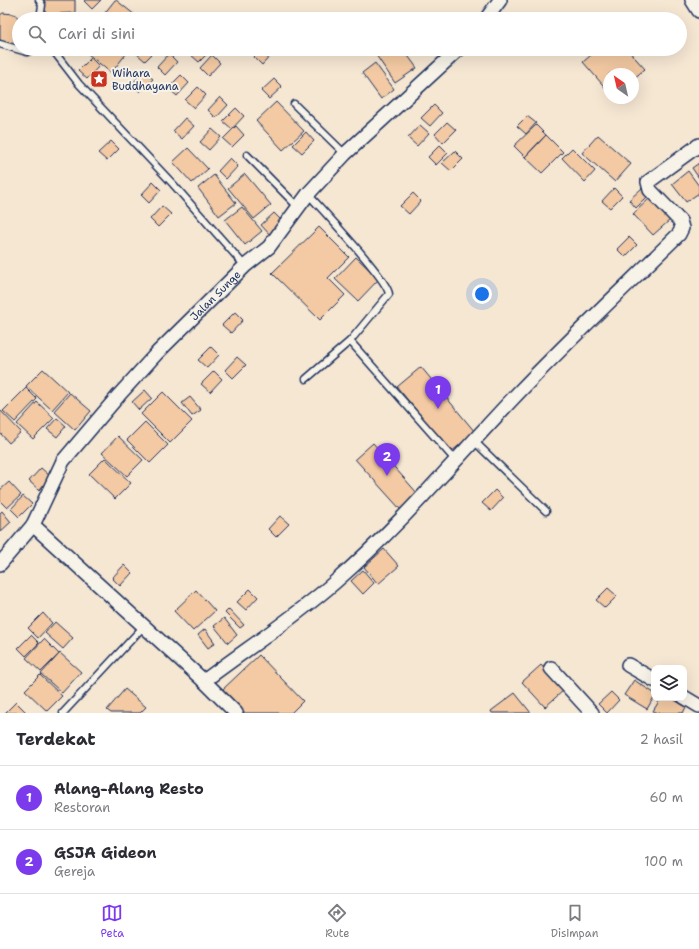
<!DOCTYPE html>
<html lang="id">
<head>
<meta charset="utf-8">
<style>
  body { margin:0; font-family:"Shantell Sans",sans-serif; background:#f7f7f7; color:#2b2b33 }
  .controls { position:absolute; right:12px; bottom:12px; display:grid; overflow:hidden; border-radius:8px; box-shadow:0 4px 16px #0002 }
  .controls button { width:36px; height:36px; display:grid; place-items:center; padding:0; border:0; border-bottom:1px solid #e1e1e2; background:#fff; color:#2b2b33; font:20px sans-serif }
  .compass { position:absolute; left:603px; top:68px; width:36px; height:36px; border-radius:50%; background:#fff; box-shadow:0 4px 16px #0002; rotate:326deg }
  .you { position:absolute; left:482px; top:294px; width:14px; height:14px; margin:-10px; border:3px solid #fff; border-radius:50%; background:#1a73e8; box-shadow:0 0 0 6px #1a73e833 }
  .badge { display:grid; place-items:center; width:26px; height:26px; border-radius:50%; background:#7c3aed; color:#fff; font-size:13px; font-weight:700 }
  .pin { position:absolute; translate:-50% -33px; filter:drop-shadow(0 1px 2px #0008) }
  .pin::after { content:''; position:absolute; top:21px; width:14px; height:12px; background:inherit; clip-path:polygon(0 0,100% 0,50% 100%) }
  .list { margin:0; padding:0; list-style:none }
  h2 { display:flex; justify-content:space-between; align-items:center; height:52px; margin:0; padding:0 16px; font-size:17px }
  h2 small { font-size:13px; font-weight:400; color:#7c7c81 }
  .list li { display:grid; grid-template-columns:26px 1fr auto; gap:12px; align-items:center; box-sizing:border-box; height:64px; padding:0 16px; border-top:1px solid #e1e1e2 }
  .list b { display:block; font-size:15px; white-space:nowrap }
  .list p { margin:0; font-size:13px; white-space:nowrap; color:#7c7c81 }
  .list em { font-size:13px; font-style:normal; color:#7c7c81 }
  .icon { flex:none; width:22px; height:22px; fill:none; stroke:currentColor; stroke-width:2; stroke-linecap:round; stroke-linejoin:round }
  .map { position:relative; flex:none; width:699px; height:713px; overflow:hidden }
  .search { position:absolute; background:#fff; box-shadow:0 4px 16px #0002; left:12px; right:12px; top:12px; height:44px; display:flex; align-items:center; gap:10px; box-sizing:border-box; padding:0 14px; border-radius:22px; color:#7c7c81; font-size:15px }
  .sheet { height:180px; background:#fff }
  nav { display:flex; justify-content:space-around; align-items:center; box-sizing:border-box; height:56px; border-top:1px solid #e1e1e2; background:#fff; font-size:11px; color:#7c7c81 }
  nav a { display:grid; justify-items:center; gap:2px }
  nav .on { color:#7c3aed }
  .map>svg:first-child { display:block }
  .building { fill:#f3caa3; stroke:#1b2f5e }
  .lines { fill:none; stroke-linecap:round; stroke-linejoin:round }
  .lane-casing { stroke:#1b2f5e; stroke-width:9 }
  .street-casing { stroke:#1b2f5e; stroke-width:16 }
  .lane { stroke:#f7f3e8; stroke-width:6 }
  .street { stroke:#f7f3e8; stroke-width:13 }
  .labels { text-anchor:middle; stroke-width:4; stroke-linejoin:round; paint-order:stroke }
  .poi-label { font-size:11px; fill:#1b2f5e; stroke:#f7f3e8; text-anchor:start }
  .street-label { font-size:11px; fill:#1b2f5e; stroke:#f7f3e8 }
</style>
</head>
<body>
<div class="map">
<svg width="699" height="713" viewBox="0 0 699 713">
  <rect width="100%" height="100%" fill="#f6e7d3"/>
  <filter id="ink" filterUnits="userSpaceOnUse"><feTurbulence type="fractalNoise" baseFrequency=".025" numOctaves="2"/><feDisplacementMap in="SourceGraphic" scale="8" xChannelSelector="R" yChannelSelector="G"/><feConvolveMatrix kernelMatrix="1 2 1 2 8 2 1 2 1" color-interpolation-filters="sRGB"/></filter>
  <g filter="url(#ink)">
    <!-- building -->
    <path class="building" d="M44 0H75V13L45 14Z
      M85 0H101L92 9 84 1Z
      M115 0H116L140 19H100Z
      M3 13 14 14 20 19 19 38 13 42 8 43 0 41V15Z
      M82 49H130L111 73Z
      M141 49H157L145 61 136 53Z
      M195 49H210L211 50 199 62 190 54Z
      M261 49H271L274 52 262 65 254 57Z
      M385 49H403L417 68 395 83 376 55Z
      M598 49H627L645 69 633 79V74H609V92L583 62Z
      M169 54 177 62 165 75 157 67Z
      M212 55 220 63 208 76 200 68Z
      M91 58 99 66 87 79 78 71Z
      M375 63 394 89 381 99 362 73Z
      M144 71 153 79 140 92 132 84Z
      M181 75 189 83 177 96 168 88Z
      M274 79 282 87 269 99 261 91Z
      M198 87 206 95 194 108 185 100Z
      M220 97 228 105 216 118 208 110Z
      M276 102 304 131 283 150 256 121Z
      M434 105 442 113 430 126 421 118Z
      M236 108 244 116 232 129 223 121Z
      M527 116 536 123 526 134 517 126Z
      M185 118 194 126 182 139 173 131Z
      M447 122 456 130 443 143 435 134Z
      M420 125 429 133 417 146 408 138Z
      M536 125 546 135 525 157 514 146Z
      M236 126 244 135 232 147 223 139Z
      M212 129 221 137 209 150 200 142Z
      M306 132 314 141 302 153 293 145Z
      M546 135 563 152 542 173 525 157Z
      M598 135 631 164 615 182 582 153Z
      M111 141 119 149 107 161 98 153Z
      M440 145 448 153 436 165 428 157Z
      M188 148 208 169 192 183 173 162Z
      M572 148 595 171 585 182 562 158Z
      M455 151 463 159 451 171 442 163Z
      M230 158 238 166 226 179 218 171Z
      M699 163V178L692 168Z
      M688 171 699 186V193L686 202 672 184Z
      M245 174 271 205 254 219 228 188Z
      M214 175 236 203 219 216 198 188Z
      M153 182 161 190 149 203 141 195Z
      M614 188 622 196 610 208 602 201Z
      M642 188 649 195 636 208 629 200Z
      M413 193 421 201 409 214 400 206Z
      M650 198 670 220 653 235 633 214Z
      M162 206 171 214 158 227 150 219Z
      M242 207 262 231 245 245 225 220Z
      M274 213 283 222 270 235 261 225Z
      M319 227 349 257 328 278 345 295 320 320 272 273Z
      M629 237 637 245 625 257 617 249Z
      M356 257 379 279 358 301 335 279Z
      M235 312 243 320 231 333 222 325Z
      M211 347 219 355 207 368 198 360Z
      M237 357 246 365 233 378 225 370Z
      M421 367 475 432 451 452 397 387Z
      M43 369 68 392 52 410 26 386Z
      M214 371 222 379 210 392 201 384Z
      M26 388 37 399 15 422 3 411Z
      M145 390 152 398 139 410 132 402Z
      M163 392 192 421 170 443 141 414Z
      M70 393 91 411 75 430 54 411Z
      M190 397 201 410 192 416 182 403Z
      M37 402 54 418 33 439 17 424Z
      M0 410 21 432 9 443 0 433Z
      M57 418 66 426 57 437 47 429Z
      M145 422 168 445 150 463 127 440Z
      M118 436 143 460 127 476 102 453Z
      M373 443 418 494 401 510 355 459Z
      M105 458 131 483 115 499 89 474Z
      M41 468 51 477 39 490 29 481Z
      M9 482 21 495 7 508 0 501V490Z
      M495 490 503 498 491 511 482 503Z
      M23 496 32 504 19 517 11 509Z
      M2 511 11 522 0 532V513Z
      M280 516 289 524 276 537 268 529Z
      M384 549 399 566 378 584 364 567Z
      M124 565 132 573 120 586 112 578Z
      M363 570 374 583 363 594 351 581Z
      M608 588 617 596 605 608 596 600Z
      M250 589 258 597 246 610 237 602Z
      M196 590 215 611 193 631 174 611Z
      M229 609 244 625 240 628 225 613Z
      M43 613 52 623 38 638 28 628Z
      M224 618 237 635 228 643 214 626Z
      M55 622 73 638 63 649 45 633Z
      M205 629 215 643 208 648 198 635Z
      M31 635 39 643 26 656 18 648Z
      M44 639 59 654 41 672 26 658Z
      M60 653 81 672 62 693 41 674Z
      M259 655 303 701 291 713H243L221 691Z
      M541 665 564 690 545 707 522 682Z
      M40 675 62 696 47 711 25 690Z
      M634 680 654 693V697L647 709 624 695Z
      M125 689 146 707 140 713H111L107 710Z
      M611 692 619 700 607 713 598 704Z
      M515 693 531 713H492L491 711Z
      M661 698H671L686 707 683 713H657L653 711Z
      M16 702 27 713H5Z"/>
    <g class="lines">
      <defs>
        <path id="lane" d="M39 0 42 5 40 19
          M0 44 27 52 34 49
          M52 49 79 84 173 184 245 266
          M294 104 345 154
          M247 155 298 207
          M350 341 456 461
          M306 379 350 341 389 294C387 278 322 210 308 194
          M474 441 546 511
          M63 713 144 626"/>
        <g id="street">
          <path d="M692 0 699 11"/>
          <path d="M486 19 500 0"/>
          <path d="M33 525 204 681 236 713"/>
          <path id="s1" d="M0 564 33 525 63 461 119 395 157 353 245 266 269 247 308 194 345 154 459 49"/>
          <path d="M628 665 654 680"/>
          <path d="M551 668 592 713"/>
          <path d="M204 681C248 648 294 618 335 582 402 524 459 455 520 391 572 337 626 286 679 234L682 228 680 221 650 190 648 182 699 145"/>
          <path d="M684 697 699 706"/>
        </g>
      </defs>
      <!-- lane casing -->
      <use href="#lane" class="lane-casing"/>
      <!-- street casing -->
      <use href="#street" class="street-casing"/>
      <!-- lane -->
      <use href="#lane" class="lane"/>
      <!-- street -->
      <use href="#street" class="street"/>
    </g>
  </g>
  <!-- icons -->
  <defs>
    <symbol id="sight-square" viewBox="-11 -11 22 22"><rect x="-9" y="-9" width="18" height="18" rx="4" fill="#c8321e" stroke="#f7f3e8"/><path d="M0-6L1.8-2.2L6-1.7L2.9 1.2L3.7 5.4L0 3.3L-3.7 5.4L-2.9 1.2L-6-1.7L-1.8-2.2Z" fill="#fff"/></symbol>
  </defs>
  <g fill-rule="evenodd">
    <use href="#sight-square" x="89" y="69" width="20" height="20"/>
  </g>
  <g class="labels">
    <!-- poi labels -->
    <g class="poi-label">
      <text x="112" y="77">Wihara<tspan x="112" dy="13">Buddhayana</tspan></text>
    </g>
    <!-- street labels -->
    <g class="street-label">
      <text dy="4" stroke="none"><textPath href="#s1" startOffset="347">Jalan Sunge</textPath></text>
    </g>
  </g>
</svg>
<div class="controls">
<button><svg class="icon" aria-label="layers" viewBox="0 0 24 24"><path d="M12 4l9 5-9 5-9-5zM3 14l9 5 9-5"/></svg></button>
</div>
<svg class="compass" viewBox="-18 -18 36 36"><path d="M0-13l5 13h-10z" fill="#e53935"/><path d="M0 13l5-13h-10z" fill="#7c7c81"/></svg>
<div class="you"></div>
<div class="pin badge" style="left:438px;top:409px">1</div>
<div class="pin badge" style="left:387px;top:476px">2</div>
<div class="search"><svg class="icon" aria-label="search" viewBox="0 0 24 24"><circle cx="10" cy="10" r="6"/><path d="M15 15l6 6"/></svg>Cari di sini</div>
</div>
<section class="sheet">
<h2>Terdekat<small>2 hasil</small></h2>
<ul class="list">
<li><span class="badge">1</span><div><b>Alang-Alang Resto</b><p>Restoran</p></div><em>60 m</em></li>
<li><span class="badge">2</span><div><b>GSJA Gideon</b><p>Gereja</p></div><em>100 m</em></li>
</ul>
</section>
<nav>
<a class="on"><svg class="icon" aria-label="map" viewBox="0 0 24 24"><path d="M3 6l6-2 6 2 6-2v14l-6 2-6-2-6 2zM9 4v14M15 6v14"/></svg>Peta</a>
<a><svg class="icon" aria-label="directions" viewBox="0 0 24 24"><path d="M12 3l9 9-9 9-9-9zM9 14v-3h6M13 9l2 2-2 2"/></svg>Rute</a>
<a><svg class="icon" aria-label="saved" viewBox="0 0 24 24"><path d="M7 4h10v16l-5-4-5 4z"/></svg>Disimpan</a>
</nav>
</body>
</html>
